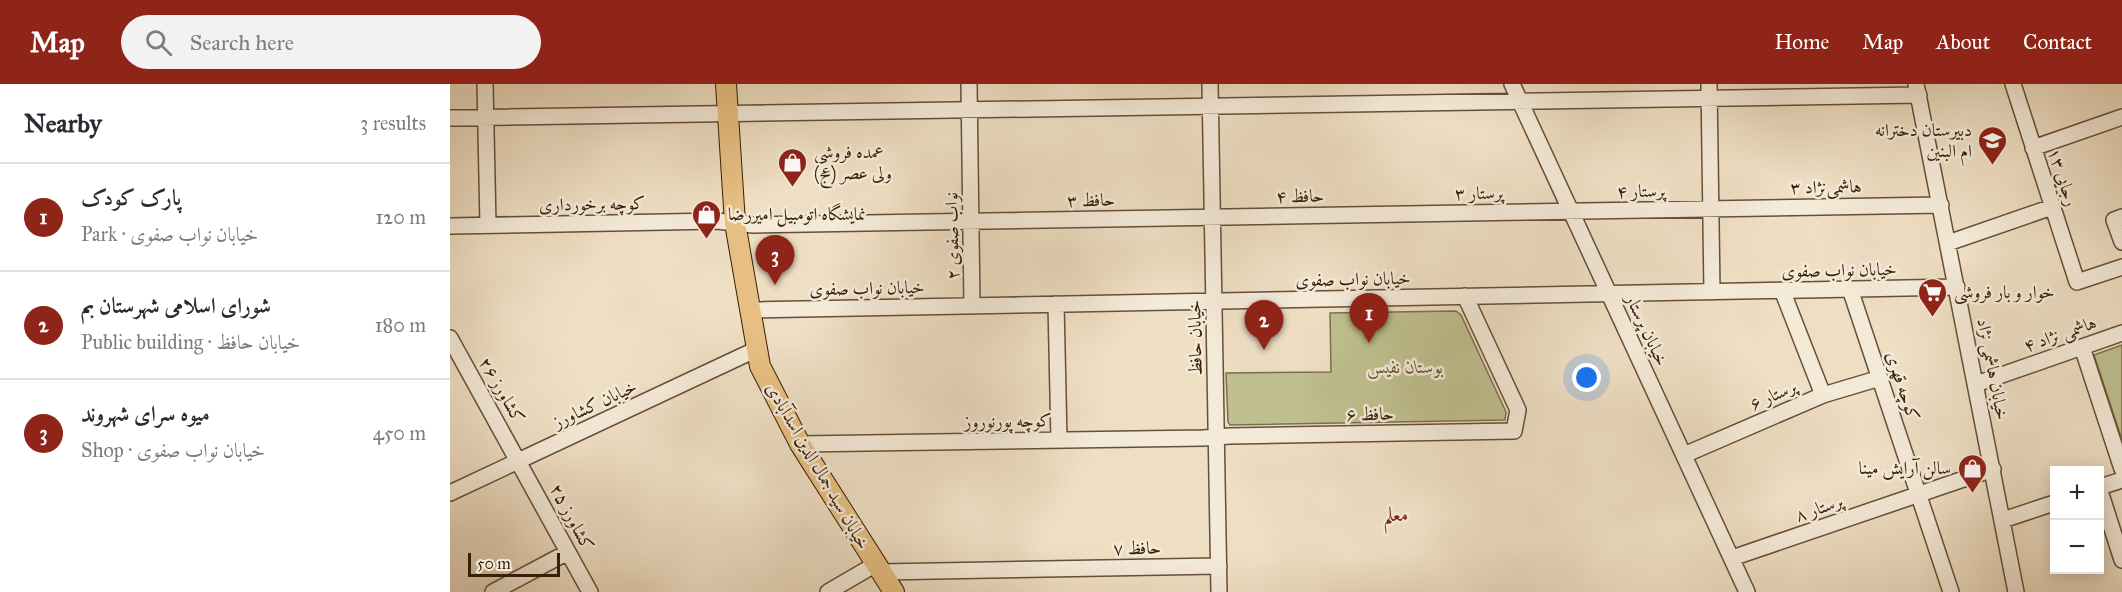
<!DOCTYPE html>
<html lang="en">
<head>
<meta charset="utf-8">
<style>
  body { margin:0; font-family:"IM FELL Great Primer",Amiri,serif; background:#f2f2f3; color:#2b2b33 }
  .controls { position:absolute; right:18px; bottom:18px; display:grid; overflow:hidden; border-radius:0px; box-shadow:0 3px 15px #0003 }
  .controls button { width:54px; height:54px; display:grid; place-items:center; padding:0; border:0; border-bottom:2px solid #e1e1e2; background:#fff; color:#2b2b33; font:30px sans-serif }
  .scale { position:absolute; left:18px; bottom:15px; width:92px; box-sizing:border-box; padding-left:6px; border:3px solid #381f08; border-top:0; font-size:16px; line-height:21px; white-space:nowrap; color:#381f08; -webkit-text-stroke:4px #f4ead8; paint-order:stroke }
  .you { position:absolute; left:1137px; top:294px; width:21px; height:21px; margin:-15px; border:4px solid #fff; border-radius:50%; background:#1a73e8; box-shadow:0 0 0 9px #1a73e833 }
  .badge { display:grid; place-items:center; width:39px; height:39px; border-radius:50%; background:#8f2418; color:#fff; font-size:20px; font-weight:700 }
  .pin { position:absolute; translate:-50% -50px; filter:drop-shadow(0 2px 3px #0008) }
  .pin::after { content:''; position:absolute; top:32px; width:21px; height:18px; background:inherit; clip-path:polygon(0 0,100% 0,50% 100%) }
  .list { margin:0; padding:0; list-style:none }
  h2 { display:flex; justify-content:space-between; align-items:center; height:78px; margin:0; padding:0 24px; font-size:26px }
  h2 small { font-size:20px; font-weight:400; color:#7c7c81 }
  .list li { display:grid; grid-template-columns:39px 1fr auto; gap:18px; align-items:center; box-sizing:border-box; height:108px; padding:0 24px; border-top:2px solid #e1e1e2 }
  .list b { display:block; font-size:22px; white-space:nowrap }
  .list p { margin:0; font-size:20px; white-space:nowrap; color:#7c7c81 }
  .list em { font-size:20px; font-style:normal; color:#7c7c81 }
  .icon { flex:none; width:33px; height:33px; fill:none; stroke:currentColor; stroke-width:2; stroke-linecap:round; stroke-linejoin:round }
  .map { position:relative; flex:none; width:1672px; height:508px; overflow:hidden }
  header { display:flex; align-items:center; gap:36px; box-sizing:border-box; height:84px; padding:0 30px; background:#8f2418; color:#fff }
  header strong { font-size:28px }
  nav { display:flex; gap:33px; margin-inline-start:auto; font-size:21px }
  .search { width:420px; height:54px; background:#f2f2f3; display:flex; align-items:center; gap:15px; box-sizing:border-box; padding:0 21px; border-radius:33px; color:#7c7c81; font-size:22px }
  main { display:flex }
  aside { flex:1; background:#fff }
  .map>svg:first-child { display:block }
  .green { fill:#bfbf8f; stroke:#7c6f4c; stroke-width:1.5 }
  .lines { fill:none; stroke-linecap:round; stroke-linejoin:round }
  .minor-casing { stroke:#664f37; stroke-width:18 }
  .major-casing { stroke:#381f08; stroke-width:22 }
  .minor { stroke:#f4ead8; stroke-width:15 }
  .major { stroke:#e7bf82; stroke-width:20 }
  .labels { text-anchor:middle; stroke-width:5; stroke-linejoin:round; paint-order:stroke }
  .poi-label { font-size:18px; fill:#381f08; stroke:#f4ead8; text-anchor:start }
  .street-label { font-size:18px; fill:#381f08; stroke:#f4ead8 }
  .park-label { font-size:18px; font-style:italic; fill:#604f30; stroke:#f4ead8 }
  .neighbourhood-label { font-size:20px; fill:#7a1f14; stroke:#f4ead8 }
</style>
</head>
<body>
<header>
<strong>Map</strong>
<div class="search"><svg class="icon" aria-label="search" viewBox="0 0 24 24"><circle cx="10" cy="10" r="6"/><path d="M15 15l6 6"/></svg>Search here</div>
<nav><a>Home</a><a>Map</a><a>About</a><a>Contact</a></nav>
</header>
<main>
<aside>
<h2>Nearby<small>3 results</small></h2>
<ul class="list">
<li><span class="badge">1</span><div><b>پارک کودک</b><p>Park · خیابان نواب صفوی</p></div><em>120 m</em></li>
<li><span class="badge">2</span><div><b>شورای اسلامی شهرستان بم</b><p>Public building · خیابان حافظ</p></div><em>180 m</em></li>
<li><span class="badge">3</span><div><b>میوه سرای شهروند</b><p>Shop · خیابان نواب صفوی</p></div><em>450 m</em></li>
</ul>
</aside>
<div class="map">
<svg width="1672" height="508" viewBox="0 0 1672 508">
  <rect width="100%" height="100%" fill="#eedec3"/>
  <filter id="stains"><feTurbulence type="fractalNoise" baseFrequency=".00333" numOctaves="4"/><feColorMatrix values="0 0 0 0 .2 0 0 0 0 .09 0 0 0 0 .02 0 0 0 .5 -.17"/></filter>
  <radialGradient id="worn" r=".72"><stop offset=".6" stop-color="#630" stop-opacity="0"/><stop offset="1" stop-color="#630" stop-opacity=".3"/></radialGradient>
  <!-- green -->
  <path class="green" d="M1006 227 1011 231 1056 328 1055 336 780 341 778 338 776 289 881 288 880 229Z
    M1672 261V356L1644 271Z"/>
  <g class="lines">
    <defs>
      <path id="minor" d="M35 0 38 141
        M519 0 522 222
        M760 0 769 508
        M1062 0 1297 508
        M1259 0 1262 208
        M1466 0 1566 508
        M1563 0 1627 198 1672 183
        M0 34 1469 11
        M1583 64 1672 33
        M1672 133 1664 136 1672 158
        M0 142 267 137 303 141 1491 121
        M1498 159 1602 123
        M1400 205 1501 508
        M1332 206 1373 311
        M606 220 609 356
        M300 226 1507 203
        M0 254 140 508
        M1632 263 1672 385
        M1526 300 1672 249
        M350 360 753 354 780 352 1064 347 1068 326 1015 212
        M1234 371 1373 311 1430 294
        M1650 403 1672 396
        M1650 407 1672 476
        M0 409 307 265
        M1553 436 1604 419
        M1282 474 1543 385
        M431 488 769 482
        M43 508 118 468
        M378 508 426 480"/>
      <path id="major" d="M276 0 285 139 310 282 350 360 444 508"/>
    </defs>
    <!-- minor casing -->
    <use href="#minor" class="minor-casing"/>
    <!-- major casing -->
    <use href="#major" class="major-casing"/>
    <!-- minor -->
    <use href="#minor" class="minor"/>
    <!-- major -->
    <use href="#major" class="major"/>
  </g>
  <!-- icons -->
  <defs>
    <symbol id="school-pin" viewBox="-11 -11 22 30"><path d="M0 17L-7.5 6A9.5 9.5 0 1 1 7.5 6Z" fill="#8f2418" stroke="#f4ead8"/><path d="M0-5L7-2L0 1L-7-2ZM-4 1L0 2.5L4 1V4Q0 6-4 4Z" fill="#fff"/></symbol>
    <symbol id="shop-pin" viewBox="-11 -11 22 30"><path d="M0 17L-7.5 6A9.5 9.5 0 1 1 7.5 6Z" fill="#8f2418" stroke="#f4ead8"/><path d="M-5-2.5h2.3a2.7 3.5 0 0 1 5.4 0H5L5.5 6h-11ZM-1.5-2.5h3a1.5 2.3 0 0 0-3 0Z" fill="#fff"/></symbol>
    <symbol id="supermarket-pin" viewBox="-11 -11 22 30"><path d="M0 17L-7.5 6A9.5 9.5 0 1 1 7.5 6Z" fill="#8f2418" stroke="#f4ead8"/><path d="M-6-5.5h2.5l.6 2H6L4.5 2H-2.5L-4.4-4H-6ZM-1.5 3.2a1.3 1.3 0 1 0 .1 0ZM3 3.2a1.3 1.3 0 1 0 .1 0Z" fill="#fff"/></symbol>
  </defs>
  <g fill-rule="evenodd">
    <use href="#school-pin" x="1526" y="40" width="33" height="45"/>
    <use href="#shop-pin" x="326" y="62" width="33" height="45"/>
    <use href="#shop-pin" x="240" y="114" width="33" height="45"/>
    <use href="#supermarket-pin" x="1466" y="192" width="33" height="45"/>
    <use href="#shop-pin" x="1506" y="368" width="33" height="45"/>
  </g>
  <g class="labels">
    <!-- poi labels -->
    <g class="poi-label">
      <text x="1522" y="52" text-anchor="end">دبیرستان دخترانه<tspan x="1522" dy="21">ام البنین</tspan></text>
      <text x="364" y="74">عمده فروشی<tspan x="364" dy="21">ولی عصر (عج)</tspan></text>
      <text x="278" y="136">نمایشگاه اتومبیل امیررضا</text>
      <text x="1504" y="214">خوار و بار فروشی</text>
      <text x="1501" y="390" text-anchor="end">سالن آرایش مینا</text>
    </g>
    <!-- street labels -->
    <g class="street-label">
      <text transform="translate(1613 93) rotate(72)" y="6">رجایی ۱۳</text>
      <text transform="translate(1376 103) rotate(-1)" y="6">هاشمی‌نژاد ۳</text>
      <text transform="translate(1191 107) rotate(-1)" y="6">پرستار ۴</text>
      <text transform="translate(1029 109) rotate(-1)" y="6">پرستار ۳</text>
      <text transform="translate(850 112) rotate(-1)" y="6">حافظ ۴</text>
      <text transform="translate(641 116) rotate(-1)" y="6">حافظ ۳</text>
      <text transform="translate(142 120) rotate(-1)" y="6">کوچه برخورداری</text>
      <text transform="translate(502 152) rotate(-91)" y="6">نواب صفوی ۲</text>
      <text transform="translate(1389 186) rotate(-1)" y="6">خیابان نواب صفوی</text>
      <text transform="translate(903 195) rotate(-1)" y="6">خیابان نواب صفوی</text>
      <text transform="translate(417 204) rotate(-1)" y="6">خیابان نواب صفوی</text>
      <text transform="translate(1197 246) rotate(65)" y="6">خیابان پرستار</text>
      <text transform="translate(1610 250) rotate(-19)" y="6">هاشمی نژاد ۴</text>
      <text transform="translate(745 254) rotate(-91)" y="6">خیابان حافظ</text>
      <text transform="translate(1543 285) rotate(79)" y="6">خیابان هاشمی نژاد</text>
      <text transform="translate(1453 302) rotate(72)" y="6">کوچه قهری</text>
      <text transform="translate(52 306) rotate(60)" y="6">کشاورز ۲۶</text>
      <text transform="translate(1323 311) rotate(-24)" y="6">پرستار ۶</text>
      <text transform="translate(145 320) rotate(-25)" y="6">خیابان کشاورز</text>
      <text transform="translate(920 330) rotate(-1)" y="6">حافظ ۶</text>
      <text transform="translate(558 337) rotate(-1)" y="6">کوچه پورنوروز</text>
      <text transform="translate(368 382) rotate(60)" y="6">خیابان سید جمال الدین اسدآبادی</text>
      <text transform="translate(1369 424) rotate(-19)" y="6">پرستار ۸</text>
      <text transform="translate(122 433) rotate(62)" y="6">کشاورز ۲۵</text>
      <text transform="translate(687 464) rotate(-1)" y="6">حافظ ۷</text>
    </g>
    <!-- park labels -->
    <g class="park-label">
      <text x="955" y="289">بوستان نفیس</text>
    </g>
    <!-- neighbourhood labels -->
    <g class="neighbourhood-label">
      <text x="946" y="437">معلم</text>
    </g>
  </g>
  <rect width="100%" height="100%" filter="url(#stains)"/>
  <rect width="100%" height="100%" fill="url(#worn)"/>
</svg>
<div class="controls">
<button>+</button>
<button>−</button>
</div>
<div class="scale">50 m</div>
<div class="you"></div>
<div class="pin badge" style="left:919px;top:259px">1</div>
<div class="pin badge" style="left:814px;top:266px">2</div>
<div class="pin badge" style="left:325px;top:201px">3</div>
</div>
</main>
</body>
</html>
